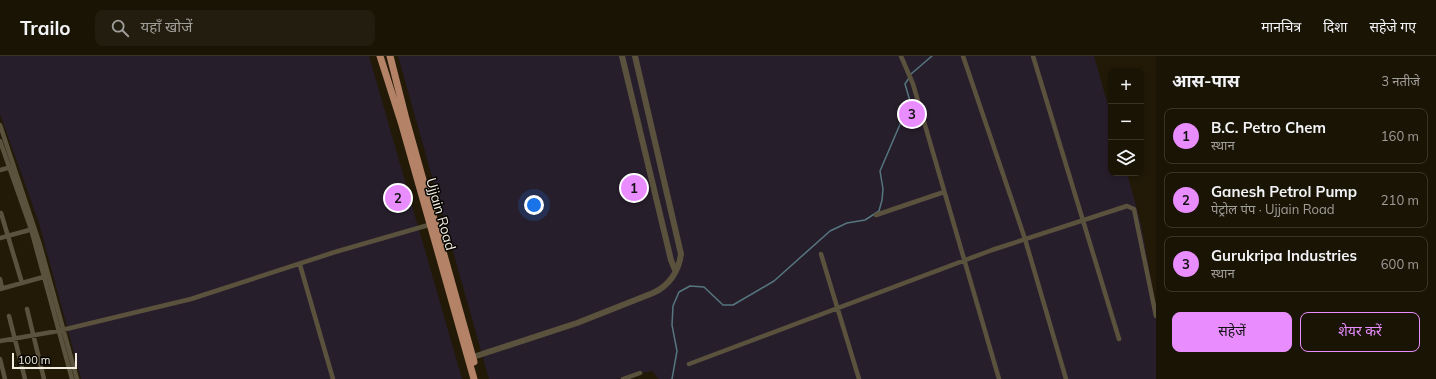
<!DOCTYPE html>
<html lang="hi">
<head>
<meta charset="utf-8">
<style>
  body { margin:0; font-family:Mulish,"Noto Sans Devanagari",sans-serif; background:#231d0f; color:#f1f3f6 }
  .controls { position:absolute; right:12px; top:12px; display:grid; overflow:hidden; border-radius:8px; box-shadow:0 2px 6px #0003 }
  .controls button { width:36px; height:36px; display:grid; place-items:center; padding:0; border:0; border-bottom:1px solid #383327; background:#1a1405; color:#f1f3f6; font:20px sans-serif }
  .scale { position:absolute; left:12px; bottom:10px; width:65px; box-sizing:border-box; padding-left:4px; border:2px solid #f3eee2; border-top:0; font-size:11px; line-height:14px; white-space:nowrap; color:#f3eee2; -webkit-text-stroke:3px #080601; paint-order:stroke }
  .you { position:absolute; left:534px; top:149px; width:14px; height:14px; margin:-10px; border:3px solid #fff; border-radius:50%; background:#1a73e8; box-shadow:0 0 0 6px #1a73e833 }
  .badge { display:grid; place-items:center; width:26px; height:26px; border-radius:50%; background:#e98dfe; color:#111; font-size:13px; font-weight:700 }
  .pin { position:absolute; translate:-50% -50%; border:2px solid #fff; box-shadow:0 1px 4px #0006 }
  .list { margin:0; padding:0; list-style:none }
  h2 { display:flex; justify-content:space-between; align-items:center; height:52px; margin:0; padding:0 16px; font-size:17px }
  h2 small { font-size:13px; font-weight:400; color:#9f9e9a }
  .list li { display:grid; grid-template-columns:26px 1fr auto; gap:12px; align-items:center; box-sizing:border-box; height:56px; margin:0 8px 8px; padding:0 8px; border:1px solid #383327; border-radius:8px }
  .list b { display:block; font-size:15px; white-space:nowrap }
  .list p { margin:0; font-size:13px; white-space:nowrap; color:#9f9e9a }
  .list em { font-size:13px; font-style:normal; color:#9f9e9a }
  .actions { display:flex; gap:8px; padding:12px 16px }
  .actions a { flex:1; padding:9px 0; border:1px solid #e98dfe; border-radius:8px; text-align:center; font-size:14px; color:#e98dfe }
  .actions .main { background:#e98dfe; color:#111 }
  .icon { flex:none; width:22px; height:22px; fill:none; stroke:currentColor; stroke-width:2; stroke-linecap:round; stroke-linejoin:round }
  .map { position:relative; flex:none; width:1156px; height:323px; overflow:hidden }
  header { display:flex; align-items:center; gap:24px; box-sizing:border-box; height:56px; padding:0 20px; background:#1a1405; border-bottom:1px solid #383327 }
  header strong { font-size:19px }
  nav { display:flex; gap:22px; margin-inline-start:auto; font-size:14px }
  .search { width:280px; height:36px; background:#231d0f; display:flex; align-items:center; gap:10px; box-sizing:border-box; padding:0 14px; border-radius:8px; color:#9f9e9a; font-size:15px }
  main { display:flex }
  aside { flex:1; background:#1a1405 }
  .map>svg:first-child { display:block }
  .industrial { fill:#271e2c }
  .lines { fill:none; stroke-linecap:round; stroke-linejoin:round }
  .stream { stroke:#56767f; stroke-width:1.5 }
  .street { stroke:#5b523d; stroke-width:4.5 }
  .secondary { stroke:#5b523d; stroke-width:6 }
  .primary { stroke:#b48267; stroke-width:7 }
  .labels { text-anchor:middle; stroke-width:3; stroke-linejoin:round; paint-order:stroke }
  .street-label { font-size:14px; fill:#f3eee2; stroke:#080601 }
</style>
</head>
<body>
<header>
<strong>Trailo</strong>
<div class="search"><svg class="icon" aria-label="search" viewBox="0 0 24 24"><circle cx="10" cy="10" r="6"/><path d="M15 15l6 6"/></svg>यहाँ खोजें</div>
<nav><a>मानचित्र</a><a>दिशा</a><a>सहेजे गए</a></nav>
</header>
<main>
<div class="map">
<svg width="1156" height="323" viewBox="0 0 1156 323">
  <rect width="100%" height="100%" fill="#221a07"/>
  <!-- industrial -->
  <path class="industrial" d="M0 0H369L462 323H81L39 167 0 58Z
    M398 0H1094L1111 60V117H1127L1141 168 1156 251V323H659L652 315 617 323H489Z"/>
  <g class="lines">
    <!-- stream -->
    <path class="stream" d="M911 18 932 0
      M672 323 677 295 672 269 673 250 679 236 690 230 704 231 723 249H733L774 225 830 175 847 167 865 164 879 155 882 144 883 133 880 115 910 45 905 28 909 22"/>
    <!-- street -->
    <path class="street" d="M901 0 913 28 999 323
      M963 0 1025 183 1066 323
      M1033 0 1119 283
      M0 69 40 189 77 323
      M0 85 31 173 72 323
      M0 114 11 111
      M1 157 22 227
      M876 159 944 136
      M0 182 33 173
      M821 198 859 323
      M300 209 333 323
      M0 223 2 232
      M0 233 47 220
      M27 253 44 323
      M9 260 25 323
      M0 285 58 275 191 243 335 196 432 168
      M0 303 5 323
      M689 308 992 194 1127 150 1134 153 1156 260
      M623 323 640 317"/>
    <!-- secondary -->
    <path class="secondary" d="M622 0 671 204 675 214
      M470 302 577 267 653 237C669 230 679 215 681 198L635 0"/>
    <!-- primary -->
    <path class="primary" d="M380 0 402 69 474 323
      M390 0 406 63 474 306"/>
  </g>
  <g class="labels">
    <!-- street labels -->
    <g class="street-label">
      <text transform="translate(441 158) rotate(74)" y="5">Ujjain Road</text>
    </g>
  </g>
</svg>
<div class="controls">
<button>+</button>
<button>−</button>
<button><svg class="icon" aria-label="layers" viewBox="0 0 24 24"><path d="M12 4l9 5-9 5-9-5zM3 14l9 5 9-5"/></svg></button>
</div>
<div class="scale">100 m</div>
<div class="you"></div>
<div class="pin badge" style="left:634px;top:132px">1</div>
<div class="pin badge" style="left:398px;top:142px">2</div>
<div class="pin badge" style="left:912px;top:58px">3</div>
</div>
<aside>
<h2>आस-पास<small>3 नतीजे</small></h2>
<ul class="list">
<li><span class="badge">1</span><div><b>B.C. Petro Chem</b><p>स्थान</p></div><em>160 m</em></li>
<li><span class="badge">2</span><div><b>Ganesh Petrol Pump</b><p>पेट्रोल पंप · Ujjain Road</p></div><em>210 m</em></li>
<li><span class="badge">3</span><div><b>Gurukripa Industries</b><p>स्थान</p></div><em>600 m</em></li>
</ul>
<div class="actions"><a class="main">सहेजें</a><a>शेयर करें</a></div>
</aside>
</main>
</body>
</html>
